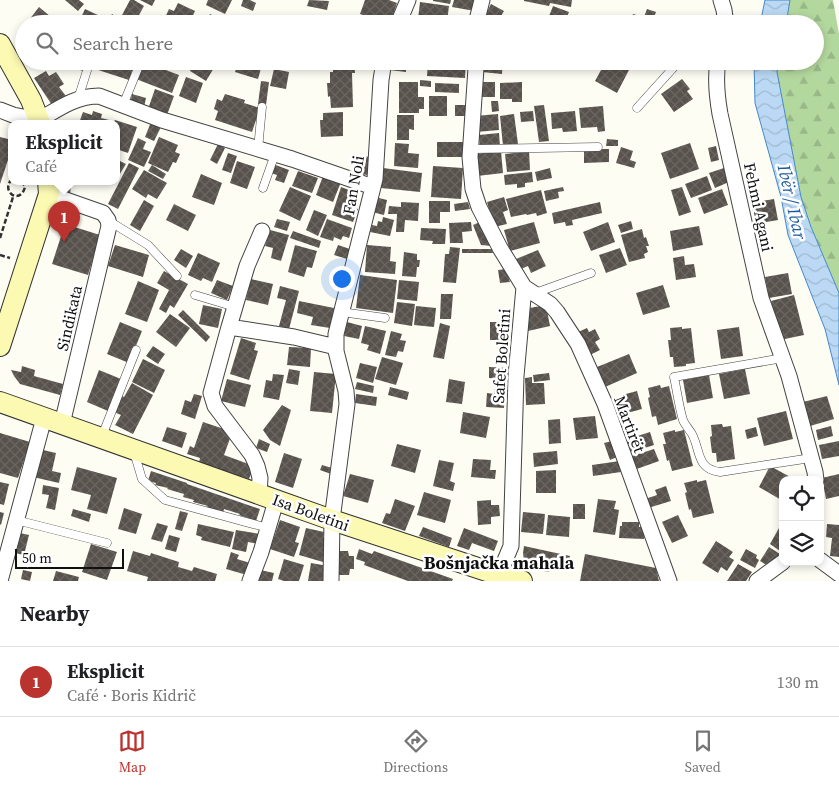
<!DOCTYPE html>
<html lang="en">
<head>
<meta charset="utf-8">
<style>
  body { margin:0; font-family:"Source Serif 4",serif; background:#f2f2f2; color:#202124 }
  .controls { position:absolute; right:15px; bottom:15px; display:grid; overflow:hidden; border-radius:10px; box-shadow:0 2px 8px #0003 }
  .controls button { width:45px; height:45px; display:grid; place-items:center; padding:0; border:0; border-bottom:1px solid #e0e0e0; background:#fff; color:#202124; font:25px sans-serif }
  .scale { position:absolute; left:15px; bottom:12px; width:109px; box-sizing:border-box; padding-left:5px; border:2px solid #101010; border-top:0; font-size:14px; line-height:18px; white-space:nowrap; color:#101010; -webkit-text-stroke:4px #fff; paint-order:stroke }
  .you { position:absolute; left:341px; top:278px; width:18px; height:18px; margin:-12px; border:4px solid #fff; border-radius:50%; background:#1a73e8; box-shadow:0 0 0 8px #1a73e833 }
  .badge { display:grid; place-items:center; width:32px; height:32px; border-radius:50%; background:#bb332e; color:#fff; font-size:16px; font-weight:700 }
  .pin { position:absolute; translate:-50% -41px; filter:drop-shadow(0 1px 2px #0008) }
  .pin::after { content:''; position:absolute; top:26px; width:18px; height:15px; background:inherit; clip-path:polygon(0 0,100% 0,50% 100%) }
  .popup { position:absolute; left:8px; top:120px; width:112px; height:65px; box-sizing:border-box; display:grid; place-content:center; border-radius:10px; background:#fff; filter:drop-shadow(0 1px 4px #0005); font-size:16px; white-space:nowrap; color:#757577 }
  .popup b { font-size:19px; color:#202124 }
  .popup::after { content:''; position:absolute; left:50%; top:100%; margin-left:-10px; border:10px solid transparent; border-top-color:#fff }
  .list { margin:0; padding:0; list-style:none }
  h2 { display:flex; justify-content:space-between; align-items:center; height:65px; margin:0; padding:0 20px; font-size:21px }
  h2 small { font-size:16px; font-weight:400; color:#757577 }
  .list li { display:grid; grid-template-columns:32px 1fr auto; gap:15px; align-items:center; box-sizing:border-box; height:70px; padding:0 20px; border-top:1px solid #e0e0e0 }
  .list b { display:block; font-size:19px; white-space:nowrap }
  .list p { margin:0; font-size:16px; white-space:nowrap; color:#757577 }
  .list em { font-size:16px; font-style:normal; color:#757577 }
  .icon { flex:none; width:28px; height:28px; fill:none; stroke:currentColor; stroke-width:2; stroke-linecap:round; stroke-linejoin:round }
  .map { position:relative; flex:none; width:839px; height:581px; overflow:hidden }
  .search { position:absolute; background:#fff; box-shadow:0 2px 8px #0003; left:15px; right:15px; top:15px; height:55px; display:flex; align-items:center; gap:12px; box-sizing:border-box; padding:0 18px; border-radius:28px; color:#757577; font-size:19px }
  .sheet { height:135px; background:#fff }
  nav { display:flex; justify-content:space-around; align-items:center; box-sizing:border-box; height:70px; border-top:1px solid #e0e0e0; background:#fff; font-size:14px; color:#757577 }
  nav a { display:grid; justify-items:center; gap:2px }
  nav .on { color:#bb332e }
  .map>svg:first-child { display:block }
  .forest { fill:url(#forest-firs) }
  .water { fill:url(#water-waves); stroke:#4588c7 }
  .building { fill:url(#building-cross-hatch) }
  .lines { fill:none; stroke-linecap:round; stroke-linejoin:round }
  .service-casing { stroke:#434343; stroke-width:9 }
  .minor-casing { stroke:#434343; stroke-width:17 }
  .secondary-casing { stroke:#323232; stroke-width:22 }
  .path { stroke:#323232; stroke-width:2.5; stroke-dasharray:5 2.5; stroke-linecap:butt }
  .service { stroke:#fff; stroke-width:8 }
  .minor { stroke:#fff; stroke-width:15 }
  .secondary { stroke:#fbf9b2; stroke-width:20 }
  .labels { text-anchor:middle; stroke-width:5; stroke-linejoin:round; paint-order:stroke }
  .street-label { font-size:16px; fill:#101010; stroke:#fff }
  .water-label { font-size:18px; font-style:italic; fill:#1e5a9d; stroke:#fff }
  .neighbourhood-label { font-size:18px; font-weight:bold; fill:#101010; stroke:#fff }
</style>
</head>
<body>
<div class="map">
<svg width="839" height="581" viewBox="0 0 839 581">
  <defs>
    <pattern id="forest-firs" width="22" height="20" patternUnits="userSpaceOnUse" patternTransform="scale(1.25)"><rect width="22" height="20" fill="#b3d89e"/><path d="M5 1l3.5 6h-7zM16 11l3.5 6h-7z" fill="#99b887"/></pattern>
    <pattern id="water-waves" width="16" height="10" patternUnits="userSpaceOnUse" patternTransform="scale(1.25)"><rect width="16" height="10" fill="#bbd9f4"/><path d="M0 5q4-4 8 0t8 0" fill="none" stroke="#a0b9d0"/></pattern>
    <pattern id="building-cross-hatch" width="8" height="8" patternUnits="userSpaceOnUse" patternTransform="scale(1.25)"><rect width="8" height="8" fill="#58524d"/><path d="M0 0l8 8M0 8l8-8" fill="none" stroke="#6b6662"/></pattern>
  </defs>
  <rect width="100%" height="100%" fill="#fefdf4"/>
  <!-- forest -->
  <path class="forest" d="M790 0H833L839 34V293L811 227 801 197 777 72 779 61H815V24H786Z"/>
  <!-- water -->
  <path class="water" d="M765 0H790L786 24H760Z
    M754 61H779L777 72 801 197 811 227 839 293V385L825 329 788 235 781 197 755 103Z"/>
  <!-- building -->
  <path class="building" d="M65 0H79L84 4 78 11Z
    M130 0H134L144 6 134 24 121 17Z
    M140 0H155L152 6Z
    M208 0H232L225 14 206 5Z
    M243 0H250L256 3 253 11 241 6Z
    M309 0 329 1 327 10 307 6Z
    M365 0H389L397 3 390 24 360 14Z
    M433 0H451L450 4 433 1Z
    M454 0H477L475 11 452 7Z
    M524 0H572L571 7 550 3 549 6 524 1Z
    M420 2 449 6 447 22 418 19Z
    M178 3 195 11 189 24H162L169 9 174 11Z
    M491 4 504 11 497 23 485 16Z
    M553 6 569 12 564 24H546Z
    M39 7 57 22 56 24H26Z
    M85 9 100 16 96 24H78Z
    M647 9 656 12 653 20 644 17Z
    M112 14 123 21 122 24H106Z
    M210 14 229 24H205Z
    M633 14 640 16 638 24H630Z
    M293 15 308 20 306 24H290Z
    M52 61H86L83 71Z
    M94 61H134L135 62 129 80 92 68Z
    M142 61 179 75 172 93 136 79Z
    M197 61H201L205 63 206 61H214L217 63 206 81 190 71 192 62 196 64Z
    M239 61H263L258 79 235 72Z
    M302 61H317L315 66Z
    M333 61H354L355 73H352L353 107 331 108 330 96 328 97 327 83H330V72H333Z
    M390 61H406V72L389 70Z
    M428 61H466L465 78 427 76Z
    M483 61H503L502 74 482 72Z
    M606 61H613L629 70 617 93 595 81Z
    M274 69 289 72 286 89 270 86Z
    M46 71 49 76 56 72 64 84 59 87 66 96 52 105 34 78Z
    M186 77 203 83 196 103 179 96Z
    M682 79 690 89 687 91 693 99 674 112 661 94Z
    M420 80 431 81V87L420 86Z
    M261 81 269 82 266 105 258 104Z
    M399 82H418V97H424V109H419V113H399Z
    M482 82H495V97H482Z
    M522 82V102H512V99H500V83Z
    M435 83 459 84V93L435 92Z
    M155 89 174 96 167 115 148 109Z
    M132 94 146 98 144 107 130 103Z
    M225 94 245 100 244 103 260 108 252 132 215 120 218 111 214 109 217 99 222 101Z
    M429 96H447V116H429Z
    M491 101H498L499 111 492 112Z
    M455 105H466V116H455Z
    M544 105 549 141 539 142 534 106Z
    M603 106 605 131 598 132 597 127 581 128 579 108Z
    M93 111 102 114 101 118 109 120 108 123H79L83 112 92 115Z
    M533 111 534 121 521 122 520 112Z
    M575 111 577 131 563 132 562 128 552 129 551 113Z
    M343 112V136L321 137 320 120H323V113Z
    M498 114 499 130 476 132 475 116Z
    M514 114 518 144 503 146 500 116Z
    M397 115H414V130L409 129V140H397Z
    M115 120 137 127 128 153 116 149V123H113Z
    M151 122 161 127 154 141 145 137Z
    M499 133 500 146 480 149 479 135Z
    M0 137 12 140V148L0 184Z
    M159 137 178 145 175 152 180 154 176 163 173 162 168 172 148 163Z
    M138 138 146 142 143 149 151 152 144 167 128 160Z
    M607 139 618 140V146H606Z
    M437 142H464V157H437Z
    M395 143 409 144 408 153 419 154 418 168 394 166Z
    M690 143 699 169 670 179 661 153Z
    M218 144 225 148 217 164 210 160Z
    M716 146 719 160 711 162 708 148Z
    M621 147 633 151 630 160 636 162 634 168 616 163Z
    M584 149H609V162L584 163Z
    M501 151 503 173 477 176 475 154Z
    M529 151 530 170 507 172 505 154Z
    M228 153 237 156 231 173 222 170Z
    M357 155 370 157 368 175 355 174Z
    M116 159 126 164 116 180Z
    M237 161 255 167 247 189 230 183Z
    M129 163 139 168 118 209 108 204Z
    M273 164 289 170 284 183 275 180 277 175 270 173Z
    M152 165 166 174 163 179 148 171Z
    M433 166 463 168 461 199 431 197Z
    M383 168 422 173 420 192 381 188Z
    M550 168 552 178 537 181 535 172Z
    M724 168 729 182 715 188 709 173Z
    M144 170 167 183 157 199 148 194 146 198 132 189Z
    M298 171 318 178 312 193 292 186Z
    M532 172 533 182 525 183V187L517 188V184L505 185 504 175Z
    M201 174 222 183 214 205 192 197Z
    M323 176 341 182 333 202 316 195Z
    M707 176 712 190 691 198 685 184Z
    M64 181 71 185 70 195 62 194Z
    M290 187 311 196 300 221 279 211Z
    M341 187 357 193 351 207 358 209 353 222 332 215Z
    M563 187 564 191 558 192 559 198 546 201 544 191Z
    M682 187 691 212 679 216 671 190Z
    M722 189 728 205 704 214 698 198Z
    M541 190 547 213 537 216 536 213 527 215 526 214 511 217 506 199Z
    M375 197 387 200 384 215 372 212Z
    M504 197 508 210 503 212 507 224 494 227 487 202Z
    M774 199 778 220 755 224 751 203Z
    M144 200 154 206 140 231 130 225Z
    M429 201H450V212H440V223H429Z
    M401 202 419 203 418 221 405 220 404 232H396L397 214H388L389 206 401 207Z
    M468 202 470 209 455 211 454 204Z
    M600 202 602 213 572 220 573 225 566 226 565 222 554 224 552 213Z
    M174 204 196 215 188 231 166 220Z
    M314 210 327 215 318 236 306 230Z
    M383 217 394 220 390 236 370 232 372 225 377 226 378 221 382 222Z
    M277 219 290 222 287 231 274 227Z
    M327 219 352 228 349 238 343 236 341 240 334 237 333 241 320 237Z
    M482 221 492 246 481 245 473 225Z
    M631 221 633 229 621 233 618 225Z
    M471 222 472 231 462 232 463 243H450L449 223Z
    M534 222 540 243 510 251 504 230Z
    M608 222 615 242 591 251 583 232Z
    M65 224 100 235 88 275 52 264Z
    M699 226 703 245 673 251 670 231Z
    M421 228 446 229 445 244H432L433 241 420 240Z
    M642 229 644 238 646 237 649 246H646L648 252 644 254 645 258 629 262 621 235Z
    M270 230 289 235 281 261 271 258 273 248 265 246Z
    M293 231 321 241 319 248 290 238Z
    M115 245 149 255 143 277 108 266Z
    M295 245 317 251 312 268 307 267 304 277 288 272Z
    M338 245 350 249 347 259 334 255Z
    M367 245 391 247 390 261 396 262 395 274 365 272Z
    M450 247 460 248 456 283 443 282 445 254H449Z
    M620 248 627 265 606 273 599 255Z
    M181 249 193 256 186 268 174 260Z
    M462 249H492L493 253H462Z
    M538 250 546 266 531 273 528 266 521 269 516 259Z
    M404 252 417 254V260H420L419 267H417L416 277 402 276Z
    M198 253 220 263 212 282 203 278 201 281 188 275Z
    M684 256 685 265 694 264 696 277 676 280 673 258Z
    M506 269 510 282 500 283 498 270Z
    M164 271 188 284 174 308 170 305 166 313 159 309 169 290 157 283Z
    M788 273 792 294 769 298 765 277Z
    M360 275 397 280 393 313 356 308Z
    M251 279 273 284 268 305 246 300Z
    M217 280 233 286 227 300 211 293Z
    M399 280 419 282 417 301 397 299Z
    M138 281 159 290 147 322 125 314Z
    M663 285 670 307 643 315 636 293Z
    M280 286 299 291 289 329 279 326 286 300 277 298Z
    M441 294H453L451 319H440Z
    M794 295 804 335 780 340 771 301Z
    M299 301 334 308 330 328 311 325 313 317 297 313Z
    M397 302 415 304 412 326 394 323Z
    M203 305 222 309 218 328 199 324Z
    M546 305 550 326 528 331 524 309Z
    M416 306 436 308 434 327 414 325Z
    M183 310 210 337 206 342 178 315Z
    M170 314 190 328 176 347 156 332Z
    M120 322 142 331 129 363 107 354Z
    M347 322 362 326 359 339 344 336Z
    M490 322H508V345H497L498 340H490Z
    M440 323 450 326 444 359 433 357Z
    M365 326 386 331 380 354 367 350 369 345 361 343Z
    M682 327V329L691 328 695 363 686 364V366L674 367 673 357H670L668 340H671L670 328Z
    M739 327 743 356 721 359 717 330Z
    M587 328 589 332 595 329 600 339 595 342 600 350 588 356 576 333Z
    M391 331 402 334 400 340 406 341 403 352 398 351 396 357 385 355Z
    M241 338 256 343 254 350 258 351 249 380 230 374Z
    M153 346 165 354 158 364 146 356Z
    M289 347 311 348 310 367 287 365Z
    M629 354 637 373 605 387 597 367Z
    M382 357 403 363 396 385 375 379Z
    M143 359 165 370 154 393 132 382Z
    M360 363 377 367 373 383 356 378Z
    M22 366 35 370 34 376 63 384 60 395 20 384 14 376 11 370 21 372Z
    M489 367 510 368 509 380 489 378Z
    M289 369 300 371 298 385 286 383Z
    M745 369 750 394 724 399 719 374Z
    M99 370 121 379 108 411 87 402Z
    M314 372 336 374 332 413 310 411Z
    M549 373 550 380 534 382 533 375Z
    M273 374 284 375 279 400 263 397 266 380 272 381Z
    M709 375 713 398 687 403 683 380Z
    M532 377V383H544L545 404 526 405 525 378Z
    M227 379 251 385 245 407 221 401Z
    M449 379 465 382 462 404 446 402Z
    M357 382 374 386 373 393 355 389Z
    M132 383 153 395 133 434 115 425 121 415 114 412 122 396 124 397Z
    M660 385 661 388 669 386 677 419 658 425 656 416 652 417 648 398 650 397 648 388Z
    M390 387 409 392 407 400 388 395Z
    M495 388 505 389 504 408 486 407 487 393 494 394Z
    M637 391 642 409 627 413 622 395Z
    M194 394 202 396 195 419 181 414 185 400 191 402Z
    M356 394 377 397 376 406 355 403Z
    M827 396 834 419 810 426 803 402Z
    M282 405 291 410 280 446 270 440 263 430Z
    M786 411 793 439 764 446 757 418Z
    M463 412 490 417 486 438 460 433Z
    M595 416 598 438 576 440 573 418Z
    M560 419 561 443 549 444 548 420Z
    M203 422 221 428 222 424 232 433 224 455 254 466 249 479 199 462 200 458 187 454 190 446 194 448Z
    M722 424 723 427 731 426 735 459 717 462 716 453H712L710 437 712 436 711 425Z
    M831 426 833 436 818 440 816 430Z
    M167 427 187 433 182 448 162 441Z
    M756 427 758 436 747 439 745 430Z
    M675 430V432L684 430 693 466 672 471 669 460 667 461 663 444H666L663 433Z
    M650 432 654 445 629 453 625 440Z
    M0 433 30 442 18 478 0 473Z
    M259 439 270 444 267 452 256 448Z
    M612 441 617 457 610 460 604 443Z
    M839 441V456L822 459 819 445Z
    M397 444 421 450 415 473 391 466Z
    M654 449 659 461 634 470 629 457Z
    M43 450 56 453 52 471 61 473 59 483 33 477Z
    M557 451 558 464 534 467 533 453Z
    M284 453 302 459 293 488 275 482Z
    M473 459 491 460 490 470H496L495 479 471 477Z
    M439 460 454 463 450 481 455 483 453 491 433 486Z
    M620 461 621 472 593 476 592 465Z
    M322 465 332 468 331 474 320 470Z
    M770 466 796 480H783V501L759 487Z
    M77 467 117 478 107 514 87 509 91 495 71 490Z
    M556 470V493H536V471Z
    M151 471 187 483V484L260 509 256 521 239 515 240 514 224 509 223 513 206 507 208 506 193 502 194 500 183 497 184 494 167 489 168 488 155 485 156 483 148 481Z
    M350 474 374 480 368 503 343 496Z
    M839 474V496L826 499 822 478Z
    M697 480V482L706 480 714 513 693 518 691 509 689 510 685 493 687 492 684 483Z
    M0 482 9 484 4 505 0 504Z
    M43 485 59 488 55 510 46 508 49 495 42 494Z
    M666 486 671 501 648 508 645 499 657 495 655 490Z
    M424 492 451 500 445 523 417 515Z
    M395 499 415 506 405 531 382 523 386 513 390 514Z
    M598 499 616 501 614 509 619 510 615 535 593 532Z
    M491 500V505H499L500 516 491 517V524L478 525 477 501Z
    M573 504H585V519H573Z
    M124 508 142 514 136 534 118 529Z
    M73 509 91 514 89 522 71 516Z
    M180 511 188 513 182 531 175 529Z
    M0 512 4 513 1 525 0 524Z
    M523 512 545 514 543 534 521 532Z
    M548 515 570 517 569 537 546 535Z
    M678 515 688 536 672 543 662 522Z
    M280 520 300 527 295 542 299 543 294 557 270 549Z
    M622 522H639V527H645L644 539 619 538 620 526H622Z
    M157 523 168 526 162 542 151 539Z
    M198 524 234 532 230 547 201 540 202 537 196 535Z
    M827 524 839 525V557L830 556 832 538 826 537Z
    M423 527 452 538 449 547 419 536Z
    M306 528 324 532 323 537 326 538 328 543 323 562 299 555Z
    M464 528 498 541 494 551 472 543 469 550 457 546Z
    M779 528 783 531V553L770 544Z
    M236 530 260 534 258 544 248 542 246 552 232 549Z
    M11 531 29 535 24 555 6 551Z
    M169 535 180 538 176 552 165 549Z
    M716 541 733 552 729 557 734 560 727 571 721 567 718 573 702 563Z
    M91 544 117 552 107 580 82 572Z
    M524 546 570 556 567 570 550 566 549 572 543 571V569L535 567 536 563 524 561 523 553Z
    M769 547 783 556 768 566 760 561Z
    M359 549 372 554 374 551 453 579 452 581H408L364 565 365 562 356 559Z
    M746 549 757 555 756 558 759 560 755 568 740 560Z
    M133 551 150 556 151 553 179 562 178 567 192 571 194 567 217 574 215 581H147L148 577 127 571Z
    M337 551H348L349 556H354V569H350L349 575H337Z
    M231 552 239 555 237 559 250 563 247 575 226 569Z
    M585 554 656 568 659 581H580Z
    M284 559 304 565 299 581H284L278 579Z
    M311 563 328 566 326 581H308Z
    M738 564 752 572 746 581H727Z
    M23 570 32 572 30 581 21 579Z
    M260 570 274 573 272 581H257Z
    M56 571 79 577 78 581H53Z"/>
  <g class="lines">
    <defs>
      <path id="service" d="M78 99 90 61
        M123 105 141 61
        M637 108 674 67 680 61
        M258 149 262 107
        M471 149 598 147
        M263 188 275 154
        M109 221 148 245 177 276
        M535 293 591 273
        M195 295 235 307
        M341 312 385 318
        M783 358 674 377C677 391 679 407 683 420 685 425 689 429 692 434 701 451 696 469 720 472L811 458
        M102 436 136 350
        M134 452 142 479 165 500 268 528
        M16 520 107 543"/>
      <path id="minor" d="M721 0 724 10 726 24
        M398 24 408 0
        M476 24 482 0
        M476 61V68L470 157 473 189 479 207 500 248 524 287 516 376 511 546 499 575
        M718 61C715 79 717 97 720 114L761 298 789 376 815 472 816 480
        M0 110 13 115 39 120C58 109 75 96 99 96L162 120 292 159 373 187
        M49 194 103 213 108 220 109 226 62 424
        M524 287 550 304 557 312 578 344 605 404 669 581
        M229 327 247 266 262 231
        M259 494 260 478 257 466 252 455 215 406 211 393 229 327 294 337 336 347
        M820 560 839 574
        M0 581 44 418
        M250 581 261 552 276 501
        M331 581 332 520 347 404 346 391 336 351V334L375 179 381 80 384 61
        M757 581 783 562"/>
      <path id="secondary" d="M0 44 31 100 40 123
        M0 346 49 194 48 181
        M0 402 332 520 499 575 522 581"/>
    </defs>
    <!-- service casing -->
    <use href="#service" class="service-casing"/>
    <!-- minor casing -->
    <use href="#minor" class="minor-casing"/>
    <!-- secondary casing -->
    <use href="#secondary" class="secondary-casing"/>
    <!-- path -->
    <path class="path" d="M12 179C0 191 20 206 25 187L22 181
      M0 238 13 197
      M0 255 10 258"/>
    <!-- service -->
    <use href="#service" class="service"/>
    <!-- minor -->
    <use href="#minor" class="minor"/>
    <!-- secondary -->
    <use href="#secondary" class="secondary"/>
  </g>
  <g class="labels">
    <!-- street labels -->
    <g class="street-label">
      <text transform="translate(353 185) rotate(-80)" y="6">Fan Noli</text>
      <text transform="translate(759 207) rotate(78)" y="6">Fehmi Agani</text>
      <text transform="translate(69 318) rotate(-77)" y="6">Sindikata</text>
      <text transform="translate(501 356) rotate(-86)" y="6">Safet Boletini</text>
      <text transform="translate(630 424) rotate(69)" y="6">Martirët</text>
      <text transform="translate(311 512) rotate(20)" y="6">Isa Boletini</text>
    </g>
    <!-- water labels -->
    <g class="water-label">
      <text transform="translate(792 202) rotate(77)" y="6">Ibër / Ibar</text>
    </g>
    <!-- neighbourhood labels -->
    <g class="neighbourhood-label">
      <text x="499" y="569">Bošnjačka mahala</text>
    </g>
  </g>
</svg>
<div class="controls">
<button><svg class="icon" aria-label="locate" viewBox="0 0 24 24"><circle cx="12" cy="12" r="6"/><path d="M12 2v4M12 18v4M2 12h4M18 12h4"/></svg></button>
<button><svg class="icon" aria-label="layers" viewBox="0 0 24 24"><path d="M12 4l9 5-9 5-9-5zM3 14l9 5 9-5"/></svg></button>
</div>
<div class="scale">50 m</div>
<div class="you"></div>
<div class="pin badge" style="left:64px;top:242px">1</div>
<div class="popup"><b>Eksplicit</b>Café</div>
<div class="search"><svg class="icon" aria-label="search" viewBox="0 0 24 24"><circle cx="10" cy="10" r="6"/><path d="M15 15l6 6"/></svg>Search here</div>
</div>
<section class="sheet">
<h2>Nearby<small></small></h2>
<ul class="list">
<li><span class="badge">1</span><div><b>Eksplicit</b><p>Café · Boris Kidrič</p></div><em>130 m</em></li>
</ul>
</section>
<nav>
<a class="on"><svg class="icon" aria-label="map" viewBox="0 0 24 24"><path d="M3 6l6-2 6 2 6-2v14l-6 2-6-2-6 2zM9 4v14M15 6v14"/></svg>Map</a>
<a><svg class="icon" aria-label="directions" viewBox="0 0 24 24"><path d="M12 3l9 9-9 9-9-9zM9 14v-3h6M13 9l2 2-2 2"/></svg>Directions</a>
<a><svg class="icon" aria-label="saved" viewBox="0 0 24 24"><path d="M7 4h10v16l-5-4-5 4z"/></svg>Saved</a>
</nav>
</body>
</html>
